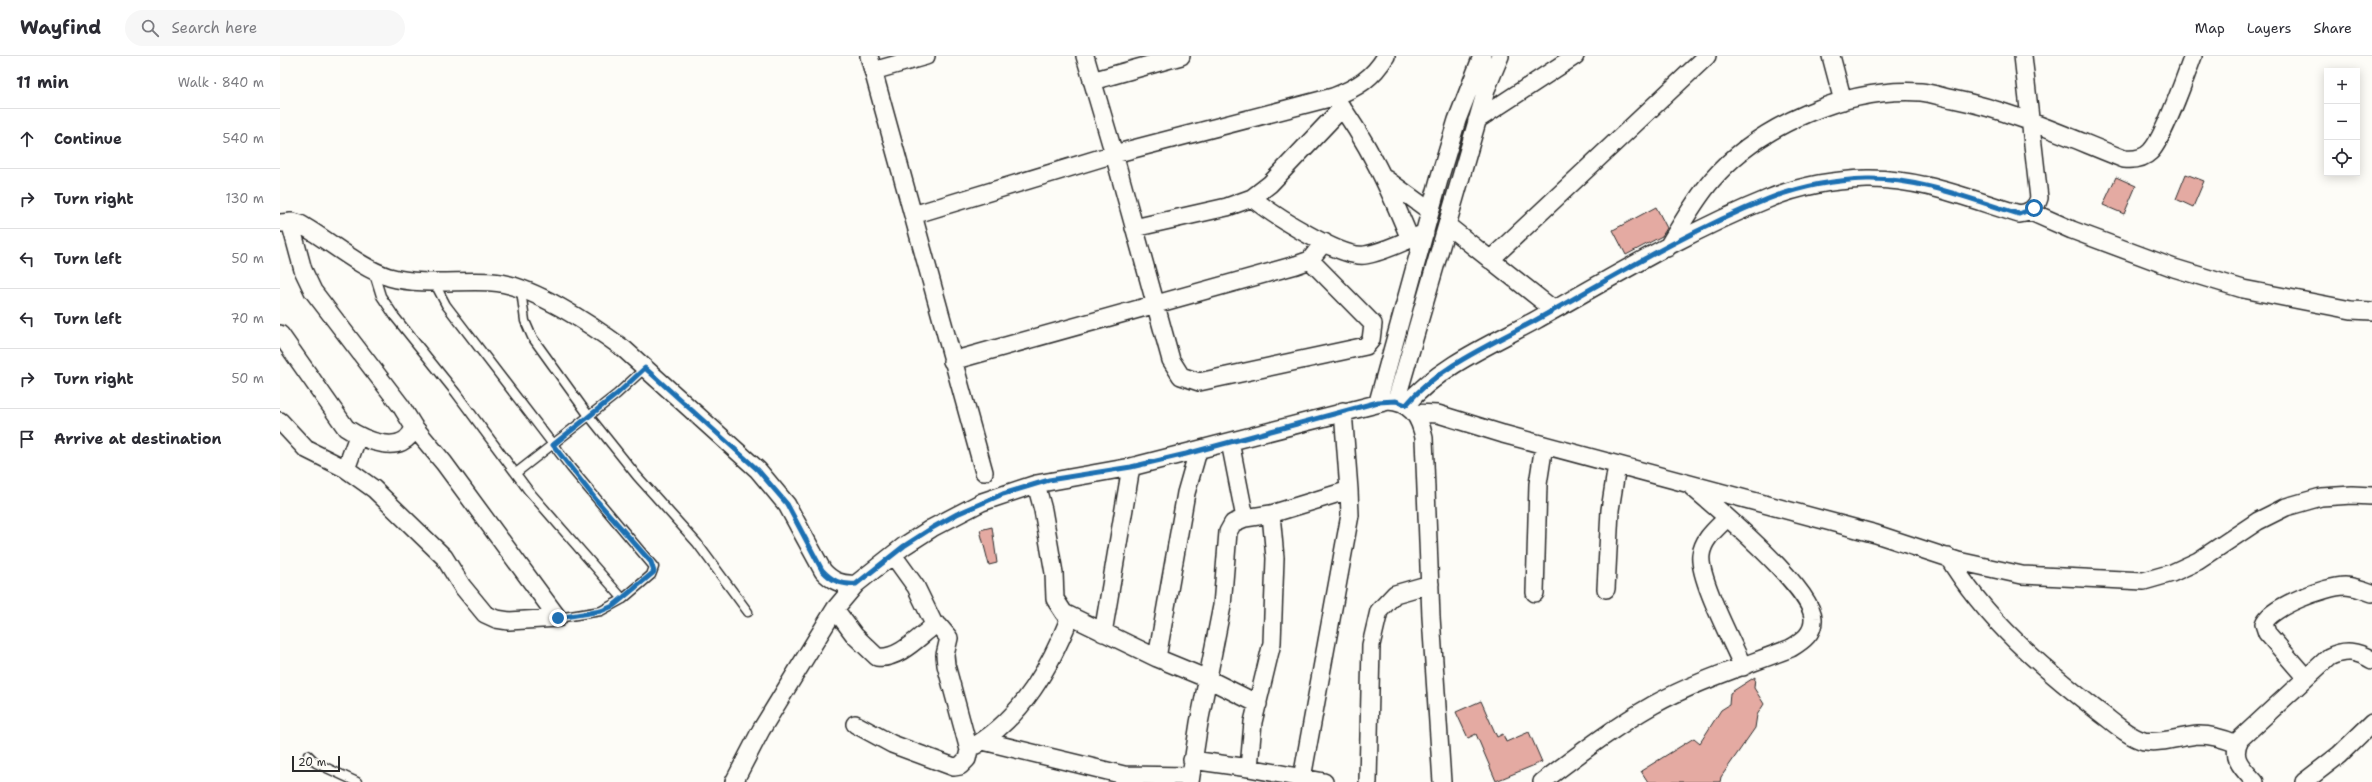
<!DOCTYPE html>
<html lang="en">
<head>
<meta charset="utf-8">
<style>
  body { margin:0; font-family:"Shantell Sans",sans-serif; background:#f7f7f7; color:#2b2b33 }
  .controls { position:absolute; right:12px; top:12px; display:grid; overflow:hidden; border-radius:0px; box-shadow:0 2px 10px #0003 }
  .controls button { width:36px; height:36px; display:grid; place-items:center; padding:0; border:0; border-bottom:1px solid #e1e1e2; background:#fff; color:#2b2b33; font:20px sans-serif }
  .scale { position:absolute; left:12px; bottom:10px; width:48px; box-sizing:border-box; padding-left:4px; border:2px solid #2b2b2b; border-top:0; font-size:11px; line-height:14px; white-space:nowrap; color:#2b2b2b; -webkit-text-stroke:3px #fdfcf7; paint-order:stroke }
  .stop { position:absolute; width:12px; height:12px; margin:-9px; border:3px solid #1f6fb2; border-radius:50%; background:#fff }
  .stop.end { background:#1f6fb2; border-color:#fff; box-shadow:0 1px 4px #0008 }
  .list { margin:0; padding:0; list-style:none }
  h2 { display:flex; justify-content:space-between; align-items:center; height:52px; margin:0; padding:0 16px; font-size:17px }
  h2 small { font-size:13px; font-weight:400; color:#7c7c81 }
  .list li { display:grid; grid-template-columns:26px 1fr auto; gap:12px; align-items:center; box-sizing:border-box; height:60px; padding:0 16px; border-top:1px solid #e1e1e2 }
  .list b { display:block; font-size:15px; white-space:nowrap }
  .list em { font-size:13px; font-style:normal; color:#7c7c81 }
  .icon { flex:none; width:22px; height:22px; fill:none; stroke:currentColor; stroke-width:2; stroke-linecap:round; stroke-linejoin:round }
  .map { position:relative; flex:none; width:2092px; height:726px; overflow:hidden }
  header { display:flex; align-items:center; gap:24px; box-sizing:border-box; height:56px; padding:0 20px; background:#fff; border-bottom:1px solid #e1e1e2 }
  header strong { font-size:19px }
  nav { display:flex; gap:22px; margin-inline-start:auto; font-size:14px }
  .search { width:280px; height:36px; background:#f7f7f7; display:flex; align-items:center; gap:10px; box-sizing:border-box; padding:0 14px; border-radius:22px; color:#7c7c81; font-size:15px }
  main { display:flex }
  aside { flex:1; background:#fff }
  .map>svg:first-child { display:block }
  .building { fill:#e4aaa2; stroke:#2b2b2b }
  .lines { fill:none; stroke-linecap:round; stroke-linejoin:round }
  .service-casing { stroke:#2b2b2b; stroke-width:11 }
  .minor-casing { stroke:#2b2b2b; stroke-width:20 }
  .service { stroke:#fdfcf7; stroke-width:8 }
  .minor { stroke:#fdfcf7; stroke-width:17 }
  .route { stroke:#1f6fb2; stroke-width:5 }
</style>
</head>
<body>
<header>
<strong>Wayfind</strong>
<div class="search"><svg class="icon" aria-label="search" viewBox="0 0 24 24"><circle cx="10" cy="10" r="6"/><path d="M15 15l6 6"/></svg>Search here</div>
<nav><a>Map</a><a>Layers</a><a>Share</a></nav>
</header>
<main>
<aside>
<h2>11 min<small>Walk · 840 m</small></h2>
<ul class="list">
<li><svg class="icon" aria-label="ahead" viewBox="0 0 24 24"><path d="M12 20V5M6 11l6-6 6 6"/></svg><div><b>Continue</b></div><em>540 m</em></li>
<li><svg class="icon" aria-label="right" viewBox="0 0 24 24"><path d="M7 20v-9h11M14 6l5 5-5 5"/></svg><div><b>Turn right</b></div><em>130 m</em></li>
<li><svg class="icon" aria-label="left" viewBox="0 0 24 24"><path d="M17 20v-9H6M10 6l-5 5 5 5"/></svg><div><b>Turn left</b></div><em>50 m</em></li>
<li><svg class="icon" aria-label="left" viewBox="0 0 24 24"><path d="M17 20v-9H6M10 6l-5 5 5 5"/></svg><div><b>Turn left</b></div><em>70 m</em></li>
<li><svg class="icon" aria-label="right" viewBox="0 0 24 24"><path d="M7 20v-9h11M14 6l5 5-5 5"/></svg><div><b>Turn right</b></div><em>50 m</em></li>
<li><svg class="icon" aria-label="arrive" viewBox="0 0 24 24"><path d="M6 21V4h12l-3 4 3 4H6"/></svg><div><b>Arrive at destination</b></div></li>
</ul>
</aside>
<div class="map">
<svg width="2092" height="726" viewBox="0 0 2092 726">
  <rect width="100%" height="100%" fill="#fdfcf7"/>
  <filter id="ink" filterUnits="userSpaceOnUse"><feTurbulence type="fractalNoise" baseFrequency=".025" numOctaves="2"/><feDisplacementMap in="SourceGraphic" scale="8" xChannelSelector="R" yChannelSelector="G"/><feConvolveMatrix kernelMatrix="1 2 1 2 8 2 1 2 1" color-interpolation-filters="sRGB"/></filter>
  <g filter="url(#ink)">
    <!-- building -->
    <path class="building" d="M1906 118 1924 125 1913 151 1896 143Z
      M1836 121 1856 130 1844 158 1823 149Z
      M1376 151 1387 172 1382 180 1346 199 1333 174Z
      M712 471 717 507 709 509 700 474Z
      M1475 621 1474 632 1484 648 1477 659 1475 672 1441 721 1440 726H1368L1361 715 1414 682 1420 687 1441 654 1449 649 1450 637Z
      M1201 645 1217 681 1223 678 1226 686 1249 676 1262 706 1216 725 1196 678 1188 682 1176 656Z"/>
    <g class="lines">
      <defs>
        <path id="service" d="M93 214 101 240 115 261 176 337 248 434 343 543
          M154 226 166 249 291 412 374 511 371 519 343 543 321 555 278 562
          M241 234 245 265 252 281 309 360 357 420 417 487 468 556
          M236 417 337 338 365 312
          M28 699 36 707 77 726"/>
        <path id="minor" d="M589 0 704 416
          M805 0 834 98 891 304 901 320 919 326 1086 290 1091 284 1093 268 1030 204
          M1551 0 1563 45
          M593 15 646 0
          M812 25 901 0
          M1055 42C1088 86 1109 132 1130 183
          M1197 64 1295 0
          M1106 123 1150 155
          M972 142C992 158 1061 203 1085 199 1105 196 1126 184 1145 177
          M1749 155 1792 174 1894 212 1963 233 2071 254 2092 255
          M633 159 834 98 1053 41C1077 32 1093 22 1106 0
          M0 167 13 166 20 168C47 183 80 212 109 221 142 230 179 224 212 226 251 228 313 270 344 293L478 414 507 449 543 515C552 525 561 529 576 528
          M1168 170 1274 254
          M854 172 947 151 972 142 990 128 1062 52
          M1387 192C1401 169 1414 145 1432 124 1479 69 1568 31 1641 36 1651 37 1663 41 1673 43 1733 55 1788 81 1844 103 1854 104 1863 103 1870 96 1883 84 1906 19 1913 0
          M1210 204 1427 0
          M0 278 66 372C84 384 124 402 134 371L121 350 33 235 23 214 10 166
          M672 305 1016 209 1030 204 1044 186
          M1116 345 1207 31 1220 0
          M1098 346 1160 120 1177 64 1202 0
          M1126 349C1159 310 1212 288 1256 264 1331 222 1408 175 1488 143 1519 130 1553 124 1587 123 1640 122 1689 143 1739 158 1750 157 1756 152 1759 142L1743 0
          M1135 357 1158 358 1223 378 1596 478 1678 505 1742 519 1864 525 1892 517 1918 505 1978 465 2006 451 2041 441 2072 439 2092 440
          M0 365 26 393 66 413 94 433 164 501 182 530 205 558 216 563 229 565 278 562
          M134 371 164 407 278 562
          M950 386 965 462 991 458 1069 434 1063 355
          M66 413 78 380
          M756 428 763 454 774 517 775 543 784 557 877 602 928 623 978 648
          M1447 462C1436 473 1423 483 1421 499 1418 522 1453 587 1463 611
          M1668 501C1705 563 1762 612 1818 655 1832 665 1848 681 1864 685 1881 688 1902 680 1919 679 1933 679 1945 683 1957 688
          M1326 533 1330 454 1337 409
          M1255 537 1258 428 1264 389
          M555 553 575 580 597 601C617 604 637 583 651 572L653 566 636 531 613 499
          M823 577 851 411
          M877 602 906 437 918 395
          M2026 622 1987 577 1984 568C1989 551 2047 530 2065 530 2073 530 2084 534 2092 537
          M575 668 612 688 674 711 680 710 687 703 689 694 666 609 665 599 669 582 659 570 653 568
          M703 685 844 719 910 720
          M696 689C743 660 770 611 790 561
          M912 704 969 712 1044 726
          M969 712 973 666 992 587 995 502 991 458
          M1022 722 1070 459 1069 434
          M454 726 481 674 555 553 576 528 624 490 652 472 702 446 756 428 851 411 1108 345C1131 346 1140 361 1144 382L1151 561 1162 726
          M910 726 919 667 942 550 948 476 953 467 965 462
          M1088 726 1091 589 1099 555 1115 538 1150 528
          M1262 726C1298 699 1334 671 1373 649 1416 625 1465 610 1511 592 1523 585 1534 577 1533 562 1532 532 1437 452 1412 431
          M1975 726C1962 712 1950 702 1960 683L2049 601C2065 593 2077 595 2092 604
          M2024 726 2059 699 2092 667"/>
      </defs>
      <!-- service casing -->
      <use href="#service" class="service-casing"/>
      <!-- minor casing -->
      <use href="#minor" class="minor-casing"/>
      <!-- service -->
      <use href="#service" class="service"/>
      <!-- minor -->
      <use href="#minor" class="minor"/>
    </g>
  </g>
  <g class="lines" filter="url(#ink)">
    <!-- route -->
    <path class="route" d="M278 562 321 555 333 550 374 516 371 506 317 445 273 389 337 338 365 312 478 414 507 448 542 514C552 525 561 529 576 528L624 490 652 472 677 458 723 438 769 424 851 411 906 398 1098 346 1116 345 1126 349C1159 310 1212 288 1256 264 1331 222 1408 175 1488 143 1519 131 1553 124 1587 123 1640 122 1689 143 1739 158L1754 152"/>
  </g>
</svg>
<div class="controls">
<button>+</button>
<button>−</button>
<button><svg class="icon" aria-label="locate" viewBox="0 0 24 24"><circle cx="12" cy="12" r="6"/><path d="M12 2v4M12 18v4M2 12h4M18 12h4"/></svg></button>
</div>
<div class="scale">20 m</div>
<div class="stop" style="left:1754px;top:152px"></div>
<div class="stop end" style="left:278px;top:562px"></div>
</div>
</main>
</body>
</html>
